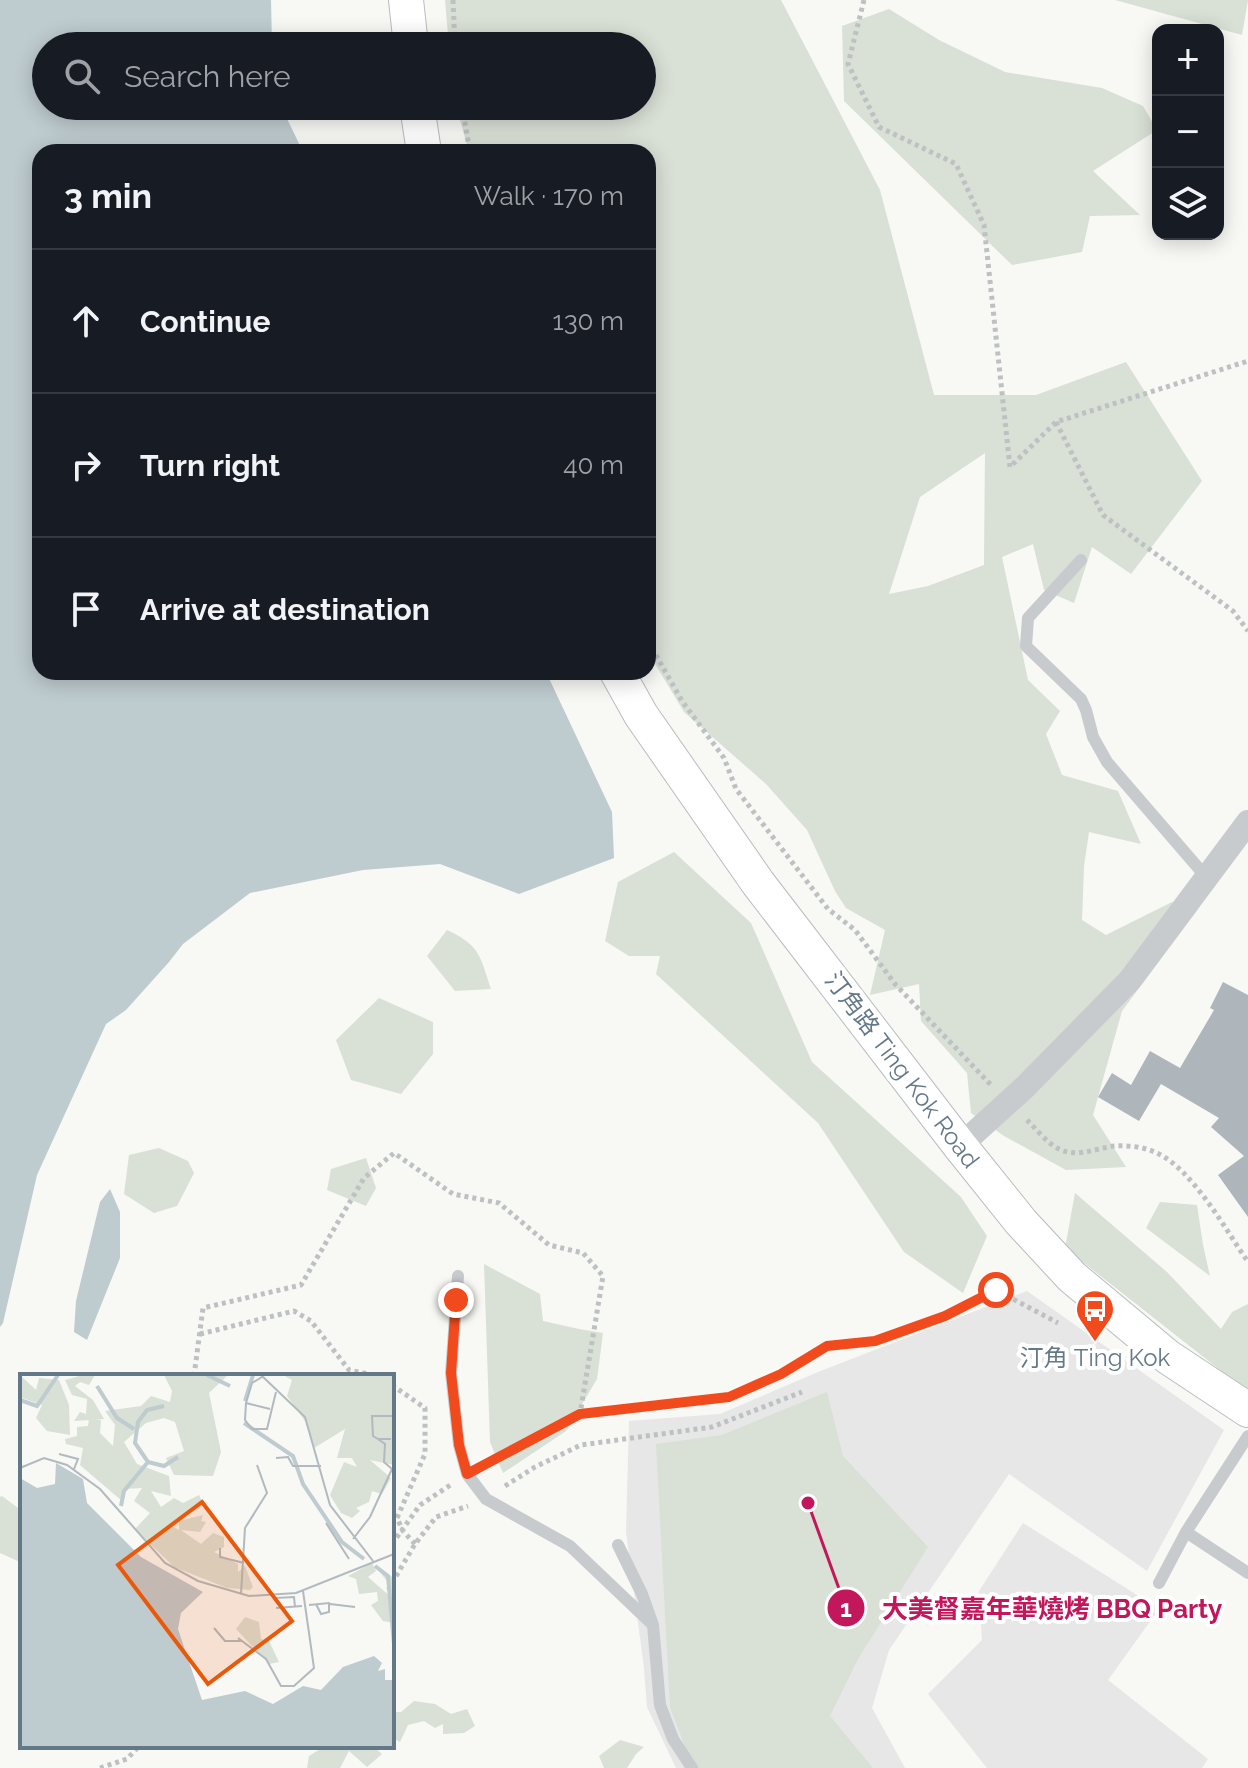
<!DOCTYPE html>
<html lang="en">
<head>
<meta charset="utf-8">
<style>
  body { margin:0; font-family:Raleway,"Noto Sans TC",sans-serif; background:#20242c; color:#f1f3f6 }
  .controls { position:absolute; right:24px; top:24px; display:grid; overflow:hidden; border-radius:16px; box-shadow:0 4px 20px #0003 }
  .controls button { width:72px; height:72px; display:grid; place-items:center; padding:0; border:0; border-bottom:2px solid #363941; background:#171b24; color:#f1f3f6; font:40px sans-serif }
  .stop { position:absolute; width:24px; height:24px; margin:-18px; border:6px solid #f04a1d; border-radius:50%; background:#fff }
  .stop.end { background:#f04a1d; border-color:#fff; box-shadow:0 2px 8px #0008 }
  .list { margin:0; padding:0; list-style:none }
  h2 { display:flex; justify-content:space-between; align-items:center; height:104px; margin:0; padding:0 32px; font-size:34px }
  h2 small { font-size:26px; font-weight:400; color:#9ea1a6 }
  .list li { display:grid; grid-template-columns:52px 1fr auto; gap:24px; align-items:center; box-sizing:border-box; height:144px; padding:0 32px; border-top:2px solid #363941 }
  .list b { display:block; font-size:30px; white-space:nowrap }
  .list em { font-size:26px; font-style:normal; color:#9ea1a6 }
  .icon { flex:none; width:44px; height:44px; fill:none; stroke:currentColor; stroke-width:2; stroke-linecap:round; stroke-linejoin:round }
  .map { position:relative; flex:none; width:1248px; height:1768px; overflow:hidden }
  .search { position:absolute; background:#171b24; box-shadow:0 4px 20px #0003; left:32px; top:32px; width:624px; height:88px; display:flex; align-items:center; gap:20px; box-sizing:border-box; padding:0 28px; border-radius:44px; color:#9ea1a6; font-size:30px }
  .panel { position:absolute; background:#171b24; box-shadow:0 4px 20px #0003; left:32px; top:144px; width:624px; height:536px; border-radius:24px }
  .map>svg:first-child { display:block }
  .built { fill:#e6e7e6 }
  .green { fill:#d9e0d5; fill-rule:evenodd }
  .water { fill:#becbcf }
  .building { fill:#aeb6bc }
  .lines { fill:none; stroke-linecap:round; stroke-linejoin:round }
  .secondary-casing { stroke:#b7bdc1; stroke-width:36 }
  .path { stroke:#bec1c3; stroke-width:5; stroke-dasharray:4 4; stroke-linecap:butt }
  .lane { stroke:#c7cbce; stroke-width:12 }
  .street { stroke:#c7cbce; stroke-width:24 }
  .secondary { stroke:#fff; stroke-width:34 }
  .route { stroke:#f04a1d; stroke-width:10 }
  .labels { text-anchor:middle; stroke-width:8; stroke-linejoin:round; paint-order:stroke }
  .street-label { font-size:24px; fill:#647988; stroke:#fff }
  .poi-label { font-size:24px; fill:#647988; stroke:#fff }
  .inset-river { fill:none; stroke:#becbcf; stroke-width:4 }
  .inset-road { fill:none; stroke:#b0babf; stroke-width:2 }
  .view { fill:#e8590c; fill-opacity:0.15; stroke:#e8590c; stroke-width:4 }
  .inset-edge { fill:none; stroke:#647988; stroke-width:4 }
  .leader { fill:none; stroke:#c2185b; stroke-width:3 }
  .callout-dot { fill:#c2185b; stroke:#fff; stroke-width:3 }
  .mark-label { font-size:24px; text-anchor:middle; font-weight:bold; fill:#fff }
  .callout-label { font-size:26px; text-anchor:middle; font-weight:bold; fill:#c2185b; stroke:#fff; stroke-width:8; stroke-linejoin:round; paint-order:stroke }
</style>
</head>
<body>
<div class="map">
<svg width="1248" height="1768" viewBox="0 0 1248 1768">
  <rect width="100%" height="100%" fill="#f8f8f5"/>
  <!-- built -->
  <path class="built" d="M1027 1291 1224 1430 1147 1571 1009 1474 889 1650 872 1708 905 1768H676L647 1707 644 1668 626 1532 629 1421 720 1414 818 1372Z
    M1023 1523 1159 1609 1108 1680 1208 1759 1202 1768H987L928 1694 982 1640 979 1591Z"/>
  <!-- green -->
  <path class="green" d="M445 0H781L880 190 934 395H1036L1126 362 1202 481 1131 574 1092 547 1074 603 1044 590 1033 544 1002 557 1028 680 1060 711 1046 734 1062 775 1118 791 1141 844 1089 832 1084 866 1082 920 1106 935 1172 902 1198 909 1122 1011 1093 1115 1126 1167 1066 1170 1004 1136 971 1113 967 1073 921 1021 919 984 870 995 885 930 846 908 835 891 807 830 766 784 684 712 648 652V152H469L456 106H642V46H449ZM985 453 984 565 928 586 889 594 920 497Z
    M1115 0H1248L1242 35Z
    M889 9 939 40 1005 72 1102 88 1143 106 1157 130 1093 171 1140 215 1090 216 1082 252 1012 265 844 101 842 26Z
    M674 852 751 923 812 1062 961 1197 987 1236 963 1293 904 1252 818 1123 656 974 660 956H629L605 941 618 882Z
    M447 930C480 945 480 956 491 989L455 991 427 956Z
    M379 998 433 1022V1054L401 1094 351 1080 336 1040Z
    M159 1148 188 1161 194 1173 177 1206 154 1213 124 1194 129 1155Z
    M366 1158 376 1188 366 1206 327 1190 331 1169Z
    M1075 1193 1167 1272 1221 1329 1232 1312 1248 1304V1392L1065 1248Z
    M1160 1202 1197 1205 1203 1245 1210 1276 1146 1228Z
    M484 1264 540 1294 543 1321 579 1329 603 1333 597 1379 566 1431 503 1473 490 1442Z
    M827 1392 843 1456 928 1547 858 1659 830 1716 873 1768H693L670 1707 656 1444 722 1435Z
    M2 1496 22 1511V1563L0 1553V1497Z
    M414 1701 435 1704 451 1714 467 1709 475 1726 464 1733 443 1734V1724L435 1728 424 1721 408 1725 400 1742 392 1737V1712H401Z
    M620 1740 644 1747 636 1754 627 1768H604L599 1756Z
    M325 1746H373L382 1754 367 1767 349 1751 340 1768H307L309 1756Z"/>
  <!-- water -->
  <path class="water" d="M0 0H271L272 46H46V106H281L303 152H40V672H546L612 812 614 858 519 894 440 864 363 870 250 893 183 944 169 962 126 1010 106 1024 37 1175 3 1323 0 1327Z
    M110 1189 120 1212V1258L87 1340 74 1332 76 1301 100 1202Z"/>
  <!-- building -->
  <path class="building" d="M1223 982 1248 995V1217L1218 1175 1244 1156 1211 1127 1219 1118 1161 1084 1139 1121 1098 1097 1112 1073 1131 1085 1150 1051 1180 1068 1214 1010 1210 1008Z"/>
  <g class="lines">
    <defs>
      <path id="secondary" d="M406 0 411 46
        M417 106 424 152
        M617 672 641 715 758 883 960 1146 1021 1222 1072 1277 1168 1357 1248 1410"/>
    </defs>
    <!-- secondary casing -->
    <use href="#secondary" class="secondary-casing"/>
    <!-- path -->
    <path class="path" d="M453 0 455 46
      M864 0 848 64 879 127 956 164 984 225 1010 467 1056 422 1248 361
      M462 106 470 152
      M1056 422 1103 515 1233 611 1248 631
      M648 641 682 701 724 758 736 789 828 909 855 930 895 984 991 1085
      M1027 1120C1037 1130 1047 1143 1059 1149 1077 1158 1097 1148 1114 1146 1129 1145 1144 1147 1157 1153 1192 1169 1226 1230 1248 1262
      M200 1334 294 1311 311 1321 349 1370 378 1376
      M194 1376 203 1308 301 1285 364 1178 394 1153 453 1194 499 1203 549 1245 583 1253 603 1276 580 1414
      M392 1385 425 1408V1454L397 1518 403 1531 415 1544
      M485 1465 580 1414 729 1397 781 1374 827 1346 875 1341 945 1316 996 1290 1058 1323
      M505 1486 535 1467 581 1445 712 1427 802 1392
      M392 1544 420 1505 452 1484
      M392 1583 415 1544 436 1517 468 1506
      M100 1768 127 1759 139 1746"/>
    <!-- lane -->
    <path class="lane" d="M1081 560 1028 618 1026 646 1081 699 1086 710 1093 737 1107 762 1207 878
      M458 1276 451 1373 459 1445 467 1474 486 1499 570 1546 653 1625
      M1186 1532 1248 1573
      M618 1545 642 1594 653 1625 660 1705 673 1739 692 1768
      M1159 1583 1186 1532 1248 1436"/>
    <!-- street -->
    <path class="street" d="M960 1146 1025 1087 1130 980 1248 822"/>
    <!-- secondary -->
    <use href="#secondary" class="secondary"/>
  </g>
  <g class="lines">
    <!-- route -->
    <path class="route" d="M456 1300 451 1373 459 1445 467 1474 580 1414 729 1397 781 1374 827 1346 875 1341 945 1316 996 1290"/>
  </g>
  <!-- icons -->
  <defs>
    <symbol id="bus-pin" viewBox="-11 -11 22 30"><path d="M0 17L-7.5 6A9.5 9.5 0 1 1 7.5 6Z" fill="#f04a1d" stroke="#fff"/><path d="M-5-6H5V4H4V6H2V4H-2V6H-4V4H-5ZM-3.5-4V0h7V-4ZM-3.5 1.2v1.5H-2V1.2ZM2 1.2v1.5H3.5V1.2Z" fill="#fff"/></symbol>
  </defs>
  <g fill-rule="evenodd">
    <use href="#bus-pin" x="1073" y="1287" width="44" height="60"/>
  </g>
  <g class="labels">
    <!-- street labels -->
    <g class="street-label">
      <text transform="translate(902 1070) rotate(53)" y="8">汀角路 Ting Kok Road</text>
    </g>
    <!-- poi labels -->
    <g class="poi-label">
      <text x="1095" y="1366">汀角 Ting Kok</text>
    </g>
  </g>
  <!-- overview -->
  <g transform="translate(20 1374)">
    <rect width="374" height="374" fill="#f8f8f5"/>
    <path d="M0 1 16 16 19 4 39 6 49 31 50 61 27 57 21 50 16 44 22 31 0 23ZM63 1H75L69 11 60 8 55 12 73 26 84 45 54 47 60 38 66 40 67 25 52 21 45 6ZM144 1H208L189 19 201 78 193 102 154 101 146 84 164 77 155 48 144 44 126 49 104 68 117 90 149 102 151 122 131 117 141 133 154 124 163 129 179 121 184 131 150 151 159 156V147L183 141 181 147 186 148 180 158 161 156 181 170 193 159 204 163V173L194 178 218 190V198L225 192 233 213 230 216 207 214 154 193 115 155 130 139 114 127 122 114 104 115 102 127 60 91 63 74 46 70 45 65 57 62V53L68 52 69 45 81 46 80 59 93 72 95 51 85 37 121 32 131 22 150 28 152 17ZM263 1H374V91L350 86 371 104 362 120 352 117 349 128 336 134 340 137 332 144 321 139 310 121 324 88 337 93 332 84H317L325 55 294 74 285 47 267 22 272 6ZM352 189 356 197 348 203 372 224 366 214 371 212 354 191 374 204V228L367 229 374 231V249L363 247 351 231 358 227 357 218 339 220 336 205 328 202ZM225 243 239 248 241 265 249 267 259 288 249 290 216 255Z" fill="#d9e0d5"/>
    <path d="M36 89 63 105 67 129 121 183 183 218 161 239 158 255 182 326 225 317 253 330 283 312 301 316 323 293 354 282 362 289 358 297 365 295V306H374V373H0V104L17 114 35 110Z" fill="#becbcf"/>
    <path class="inset-river" d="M187 1 210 12M77 12 97 44 114 55M0 26 17 32 38 1M225 27 233 1M224 49 273 82 283 110 322 168 344 185M128 88 144 92 158 83M101 132 104 117 128 88 115 69 118 48 127 36 144 32M355 192 368 202 374 270"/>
    <path class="inset-road" d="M241 1 285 43 310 131 353 187M242 3 232 9 226 29 225 46 232 55H247L256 18M226 29 250 35M358 65 353 62 352 42H374M371 65H358L365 70 364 88 372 95M39 80 58 85 54 95M256 84 268 83 273 92H301M0 94 24 84 47 91 80 115 145 189 178 207 229 222 276 219 374 180M306 149 329 185M333 165 350 143 372 95M200 174V183L224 189M221 220 225 154 247 119 237 91M255 224 274 223 275 233M310 230 335 233M289 231 309 229V238L301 240 296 230M256 234 282 232M194 254 205 267H222M218 264 246 285 261 312H274L294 294 283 217"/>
    <path class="view" d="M182 128 272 247 188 310 98 191Z"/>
    <rect width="374" height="374" class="inset-edge"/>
  </g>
  <!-- callouts -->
  <path class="leader" d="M808 1503L846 1608"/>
  <g class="callout-dot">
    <circle cx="808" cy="1503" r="8"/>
    <circle cx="846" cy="1608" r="20"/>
  </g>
  <g class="mark-label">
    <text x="846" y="1617">1</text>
  </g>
  <g class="callout-label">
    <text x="1052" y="1618">大美督嘉年華燒烤 BBQ Party</text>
  </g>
</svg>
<div class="controls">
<button>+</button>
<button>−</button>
<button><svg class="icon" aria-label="layers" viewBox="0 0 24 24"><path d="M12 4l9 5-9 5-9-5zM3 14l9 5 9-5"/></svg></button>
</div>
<div class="stop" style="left:996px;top:1290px"></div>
<div class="stop end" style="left:456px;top:1300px"></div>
<div class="search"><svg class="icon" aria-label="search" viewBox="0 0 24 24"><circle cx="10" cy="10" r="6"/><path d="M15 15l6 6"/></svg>Search here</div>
<section class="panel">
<h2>3 min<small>Walk · 170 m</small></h2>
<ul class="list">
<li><svg class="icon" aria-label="ahead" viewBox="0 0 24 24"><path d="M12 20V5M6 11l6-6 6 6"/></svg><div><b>Continue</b></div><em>130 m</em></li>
<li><svg class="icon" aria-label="right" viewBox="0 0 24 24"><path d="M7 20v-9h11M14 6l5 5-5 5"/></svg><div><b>Turn right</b></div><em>40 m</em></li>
<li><svg class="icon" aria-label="arrive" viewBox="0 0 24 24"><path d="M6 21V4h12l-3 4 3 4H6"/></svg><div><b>Arrive at destination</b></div></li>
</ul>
</section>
</div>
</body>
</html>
